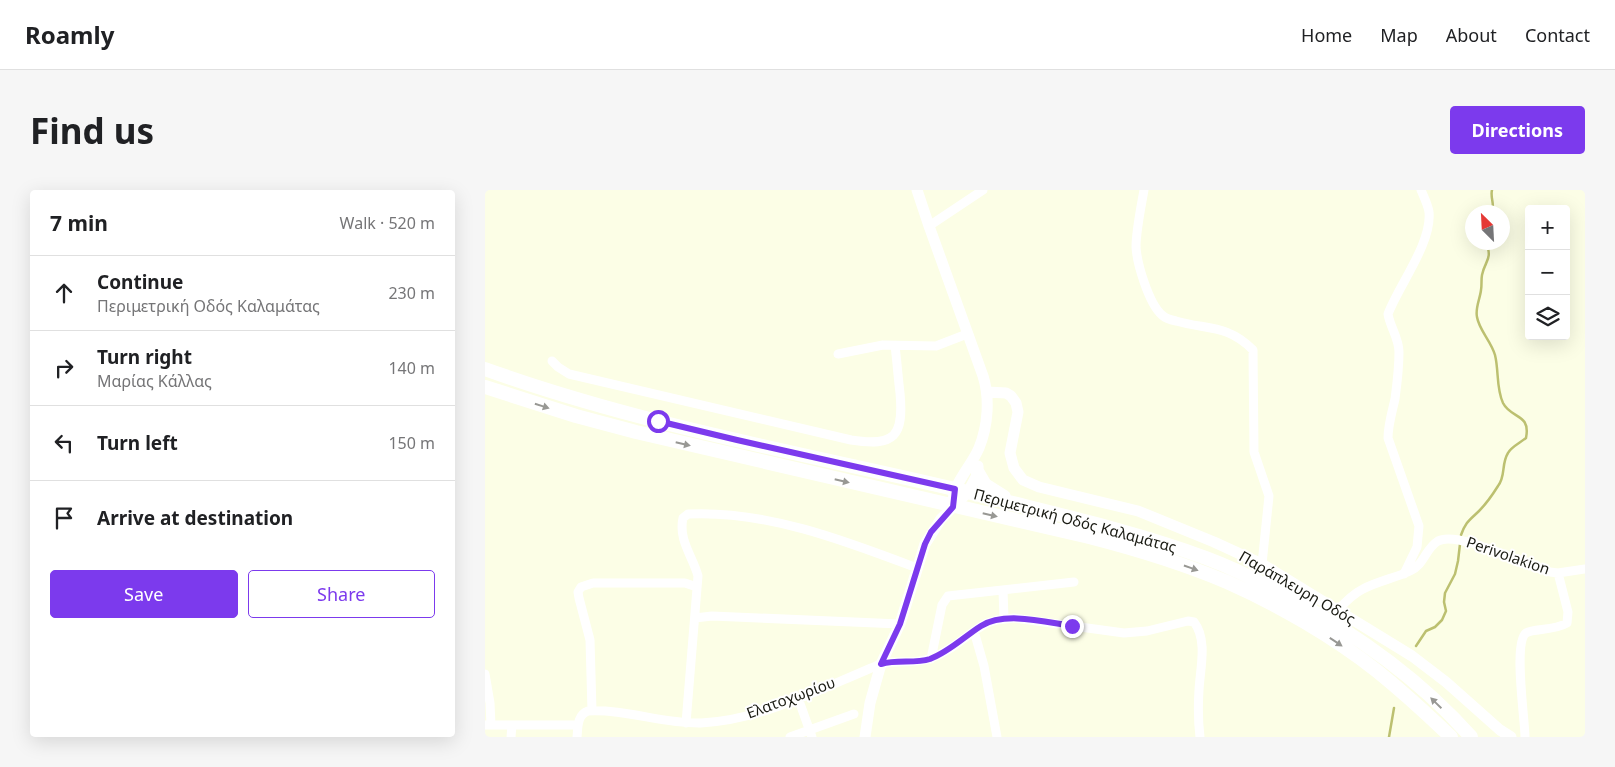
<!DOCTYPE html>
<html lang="en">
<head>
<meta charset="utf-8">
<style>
  body { margin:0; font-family:"Noto Sans",sans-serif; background:#f6f6f6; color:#202124 }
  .controls { position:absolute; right:15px; top:15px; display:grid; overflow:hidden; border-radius:5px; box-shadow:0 5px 20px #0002 }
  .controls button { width:45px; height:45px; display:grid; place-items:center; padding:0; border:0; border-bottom:1px solid #e0e0e0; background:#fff; color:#202124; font:25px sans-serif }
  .compass { position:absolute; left:980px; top:15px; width:45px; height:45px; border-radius:50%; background:#fff; box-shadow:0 5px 20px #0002; rotate:336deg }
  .stop { position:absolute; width:15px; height:15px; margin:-11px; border:4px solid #7c3aed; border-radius:50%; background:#fff }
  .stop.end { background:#7c3aed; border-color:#fff; box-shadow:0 1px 5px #0008 }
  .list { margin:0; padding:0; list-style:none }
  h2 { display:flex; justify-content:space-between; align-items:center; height:65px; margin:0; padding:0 20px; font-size:21px }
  h2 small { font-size:16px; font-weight:400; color:#757577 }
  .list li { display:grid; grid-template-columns:32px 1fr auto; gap:15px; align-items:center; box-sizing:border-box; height:75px; padding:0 20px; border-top:1px solid #e0e0e0 }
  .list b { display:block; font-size:19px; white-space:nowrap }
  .list p { margin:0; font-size:16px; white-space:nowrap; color:#757577 }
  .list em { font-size:16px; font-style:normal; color:#757577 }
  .actions { display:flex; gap:10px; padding:15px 20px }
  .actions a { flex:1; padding:11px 0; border:1px solid #7c3aed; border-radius:5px; text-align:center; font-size:18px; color:#7c3aed }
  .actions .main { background:#7c3aed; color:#fff }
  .icon { flex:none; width:28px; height:28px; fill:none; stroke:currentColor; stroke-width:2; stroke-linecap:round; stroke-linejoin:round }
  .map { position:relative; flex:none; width:1100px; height:547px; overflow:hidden; border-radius:5px }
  header { display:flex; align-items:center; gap:30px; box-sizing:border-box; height:70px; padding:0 25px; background:#fff; border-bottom:1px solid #e0e0e0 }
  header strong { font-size:24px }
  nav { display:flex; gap:28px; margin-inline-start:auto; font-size:18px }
  .intro { display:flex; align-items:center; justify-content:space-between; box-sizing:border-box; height:120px; padding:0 30px }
  h1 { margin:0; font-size:35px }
  .button { padding:12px 22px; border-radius:5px; background:#7c3aed; color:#fff; font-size:18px; font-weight:700 }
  main { display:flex; gap:30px; padding:0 30px }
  aside { flex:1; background:#fff; border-radius:5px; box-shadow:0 5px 20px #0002 }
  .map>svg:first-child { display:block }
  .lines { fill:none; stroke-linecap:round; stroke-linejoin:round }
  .stream { stroke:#bcc070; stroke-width:2.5 }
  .minor { stroke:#fff; stroke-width:9 }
  .tertiary { stroke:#fff; stroke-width:11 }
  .primary { stroke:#fff; stroke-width:14 }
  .oneway { fill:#989894 }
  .route { stroke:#7c3aed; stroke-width:6 }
  .labels { text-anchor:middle; stroke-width:4; stroke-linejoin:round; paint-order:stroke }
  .street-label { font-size:15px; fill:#191a12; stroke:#fff }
</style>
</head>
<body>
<header>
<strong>Roamly</strong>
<nav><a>Home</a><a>Map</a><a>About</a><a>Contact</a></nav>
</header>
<div class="intro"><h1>Find us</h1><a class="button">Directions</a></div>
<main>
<aside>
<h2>7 min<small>Walk · 520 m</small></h2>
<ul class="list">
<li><svg class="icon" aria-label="ahead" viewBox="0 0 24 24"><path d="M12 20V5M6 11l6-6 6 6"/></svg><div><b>Continue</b><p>Περιμετρική Οδός Καλαμάτας</p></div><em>230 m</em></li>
<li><svg class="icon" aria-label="right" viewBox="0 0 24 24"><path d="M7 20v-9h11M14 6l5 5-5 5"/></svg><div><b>Turn right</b><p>Μαρίας Κάλλας</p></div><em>140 m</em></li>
<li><svg class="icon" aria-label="left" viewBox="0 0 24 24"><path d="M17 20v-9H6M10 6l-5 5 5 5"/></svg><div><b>Turn left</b></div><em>150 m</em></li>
<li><svg class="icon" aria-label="arrive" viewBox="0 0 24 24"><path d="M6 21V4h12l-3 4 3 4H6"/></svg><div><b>Arrive at destination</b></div></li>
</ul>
<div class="actions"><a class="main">Save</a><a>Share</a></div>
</aside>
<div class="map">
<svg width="1100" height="547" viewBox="0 0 1100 547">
  <rect width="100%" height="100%" fill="#fcfee6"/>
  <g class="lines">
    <!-- stream -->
    <path class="stream" d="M1007 0C1005 8 1010 14 1007 22
      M976 345C981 331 985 330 994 321 1001 314 1008 304 1013 296 1021 286 1016 274 1023 263 1026 257 1035 253 1041 248 1046 223 1026 229 1018 213 1011 198 1014 181 1010 165 1006 151 994 140 992 127 990 118 995 109 996 100 997 95 996 90 997 85 1000 70 1008 70 1001 52
      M931 456 941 441 950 437 957 430 961 421 959 412 960 403 970 384 973 371 975 354
      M904 547 909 518"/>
    <!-- minor -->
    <path class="minor" d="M659 0C656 17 651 41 651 57 652 74 664 114 677 125 680 128 686 130 691 131 722 140 742 134 768 160L769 262 784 306 777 374
      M444 36 498 0
      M353 164 398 155 451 156 482 144
      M67 171 73 177 84 184 366 250C410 257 419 246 415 203 413 187 412 171 410 156
      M919 384 932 357 934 336 903 248C903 235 907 222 910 209 912 194 914 177 914 162 914 148 905 137 903 124 914 95 947 53 944 22 943 15 939 7 936 0
      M518 400 519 429
      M852 421C860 412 868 404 878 399 893 391 910 388 925 381 940 374 940 359 953 351 973 340 1041 376 1065 382L1073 383 1100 379
      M210 428 227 426 415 434
      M489 441 499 476 512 547
      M446 469 457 415 463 406 589 392
      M0 484 5 513 6 535
      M313 508 327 547
      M107 521 105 450 94 408 93 402 96 397 108 393H200L212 397
      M201 533 213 386C208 367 193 350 198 328L203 324C281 320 361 351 432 378
      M0 535H93
      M26 547 27 535
      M92 547C93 537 92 525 103 521 141 519 178 534 216 533 279 530 339 497 396 474 413 469 430 475 446 468 467 461 483 443 502 433L512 430 529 428 639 443 662 441 703 431 709 432C723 450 715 479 714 500 713 516 713 531 715 547
      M305 547 369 524
      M1040 547C1040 529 1028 453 1041 443 1048 438 1069 441 1082 433L1083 422 1073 383"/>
    <!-- tertiary -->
    <path class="tertiary" d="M432 0 444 36 498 186C505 208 503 236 494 258 488 272 477 284 471 298 468 303 468 311 468 317
      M502 202 521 203 526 206 531 213 533 222 525 263 529 278 538 290 554 297 653 321 729 352 777 374 927 466 961 492 1015 540 1026 547
      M380 547 385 513 396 474 415 434 440 354 456 329 483 302 493 283V276"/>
    <!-- primary -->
    <path class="primary" d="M0 179C169 240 347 268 520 311 588 328 656 344 721 368 748 378 774 391 799 405 868 442 934 488 986 547
      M0 197 91 226 151 242 604 347C651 359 697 373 742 392 792 414 849 447 892 481 918 502 942 524 966 547
      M493 283 500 295 519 307"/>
  </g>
  <!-- one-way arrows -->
  <defs><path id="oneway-solid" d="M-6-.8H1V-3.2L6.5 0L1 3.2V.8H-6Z" transform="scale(1.25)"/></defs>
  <g class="oneway">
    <use href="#oneway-solid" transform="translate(57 216) rotate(18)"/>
    <use href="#oneway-solid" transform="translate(198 254) rotate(13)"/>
    <use href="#oneway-solid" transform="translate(357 291) rotate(13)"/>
    <use href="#oneway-solid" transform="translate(505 325) rotate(13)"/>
    <use href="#oneway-solid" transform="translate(706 378) rotate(19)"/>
    <use href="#oneway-solid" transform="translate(851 452) rotate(34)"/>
    <use href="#oneway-solid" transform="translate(951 513) rotate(-136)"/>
  </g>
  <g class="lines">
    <!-- route -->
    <path class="route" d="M173 231 252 250 470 299 468 317 446 342 440 354 415 434 396 474C413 469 429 474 445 469 464 462 480 446 496 436 520 421 560 432 587 436"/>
  </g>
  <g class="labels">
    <!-- street labels -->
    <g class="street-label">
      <text transform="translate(590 331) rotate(15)" y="5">Περιμετρική Οδός Καλαμάτας</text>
      <text transform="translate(1023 366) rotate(19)" y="5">Perivolakion</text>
      <text transform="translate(812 398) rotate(30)" y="5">Παράπλευρη Οδός</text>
      <text transform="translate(306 508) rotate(-20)" y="5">Ελατοχωρίου</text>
    </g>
  </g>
</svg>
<div class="controls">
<button>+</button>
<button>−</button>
<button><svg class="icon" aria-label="layers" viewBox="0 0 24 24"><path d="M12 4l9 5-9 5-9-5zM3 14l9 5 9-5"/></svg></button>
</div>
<svg class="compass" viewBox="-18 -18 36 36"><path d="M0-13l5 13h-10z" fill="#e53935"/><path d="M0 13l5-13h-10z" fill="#757577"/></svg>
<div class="stop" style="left:173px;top:231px"></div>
<div class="stop end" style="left:587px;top:436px"></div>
</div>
</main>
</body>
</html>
